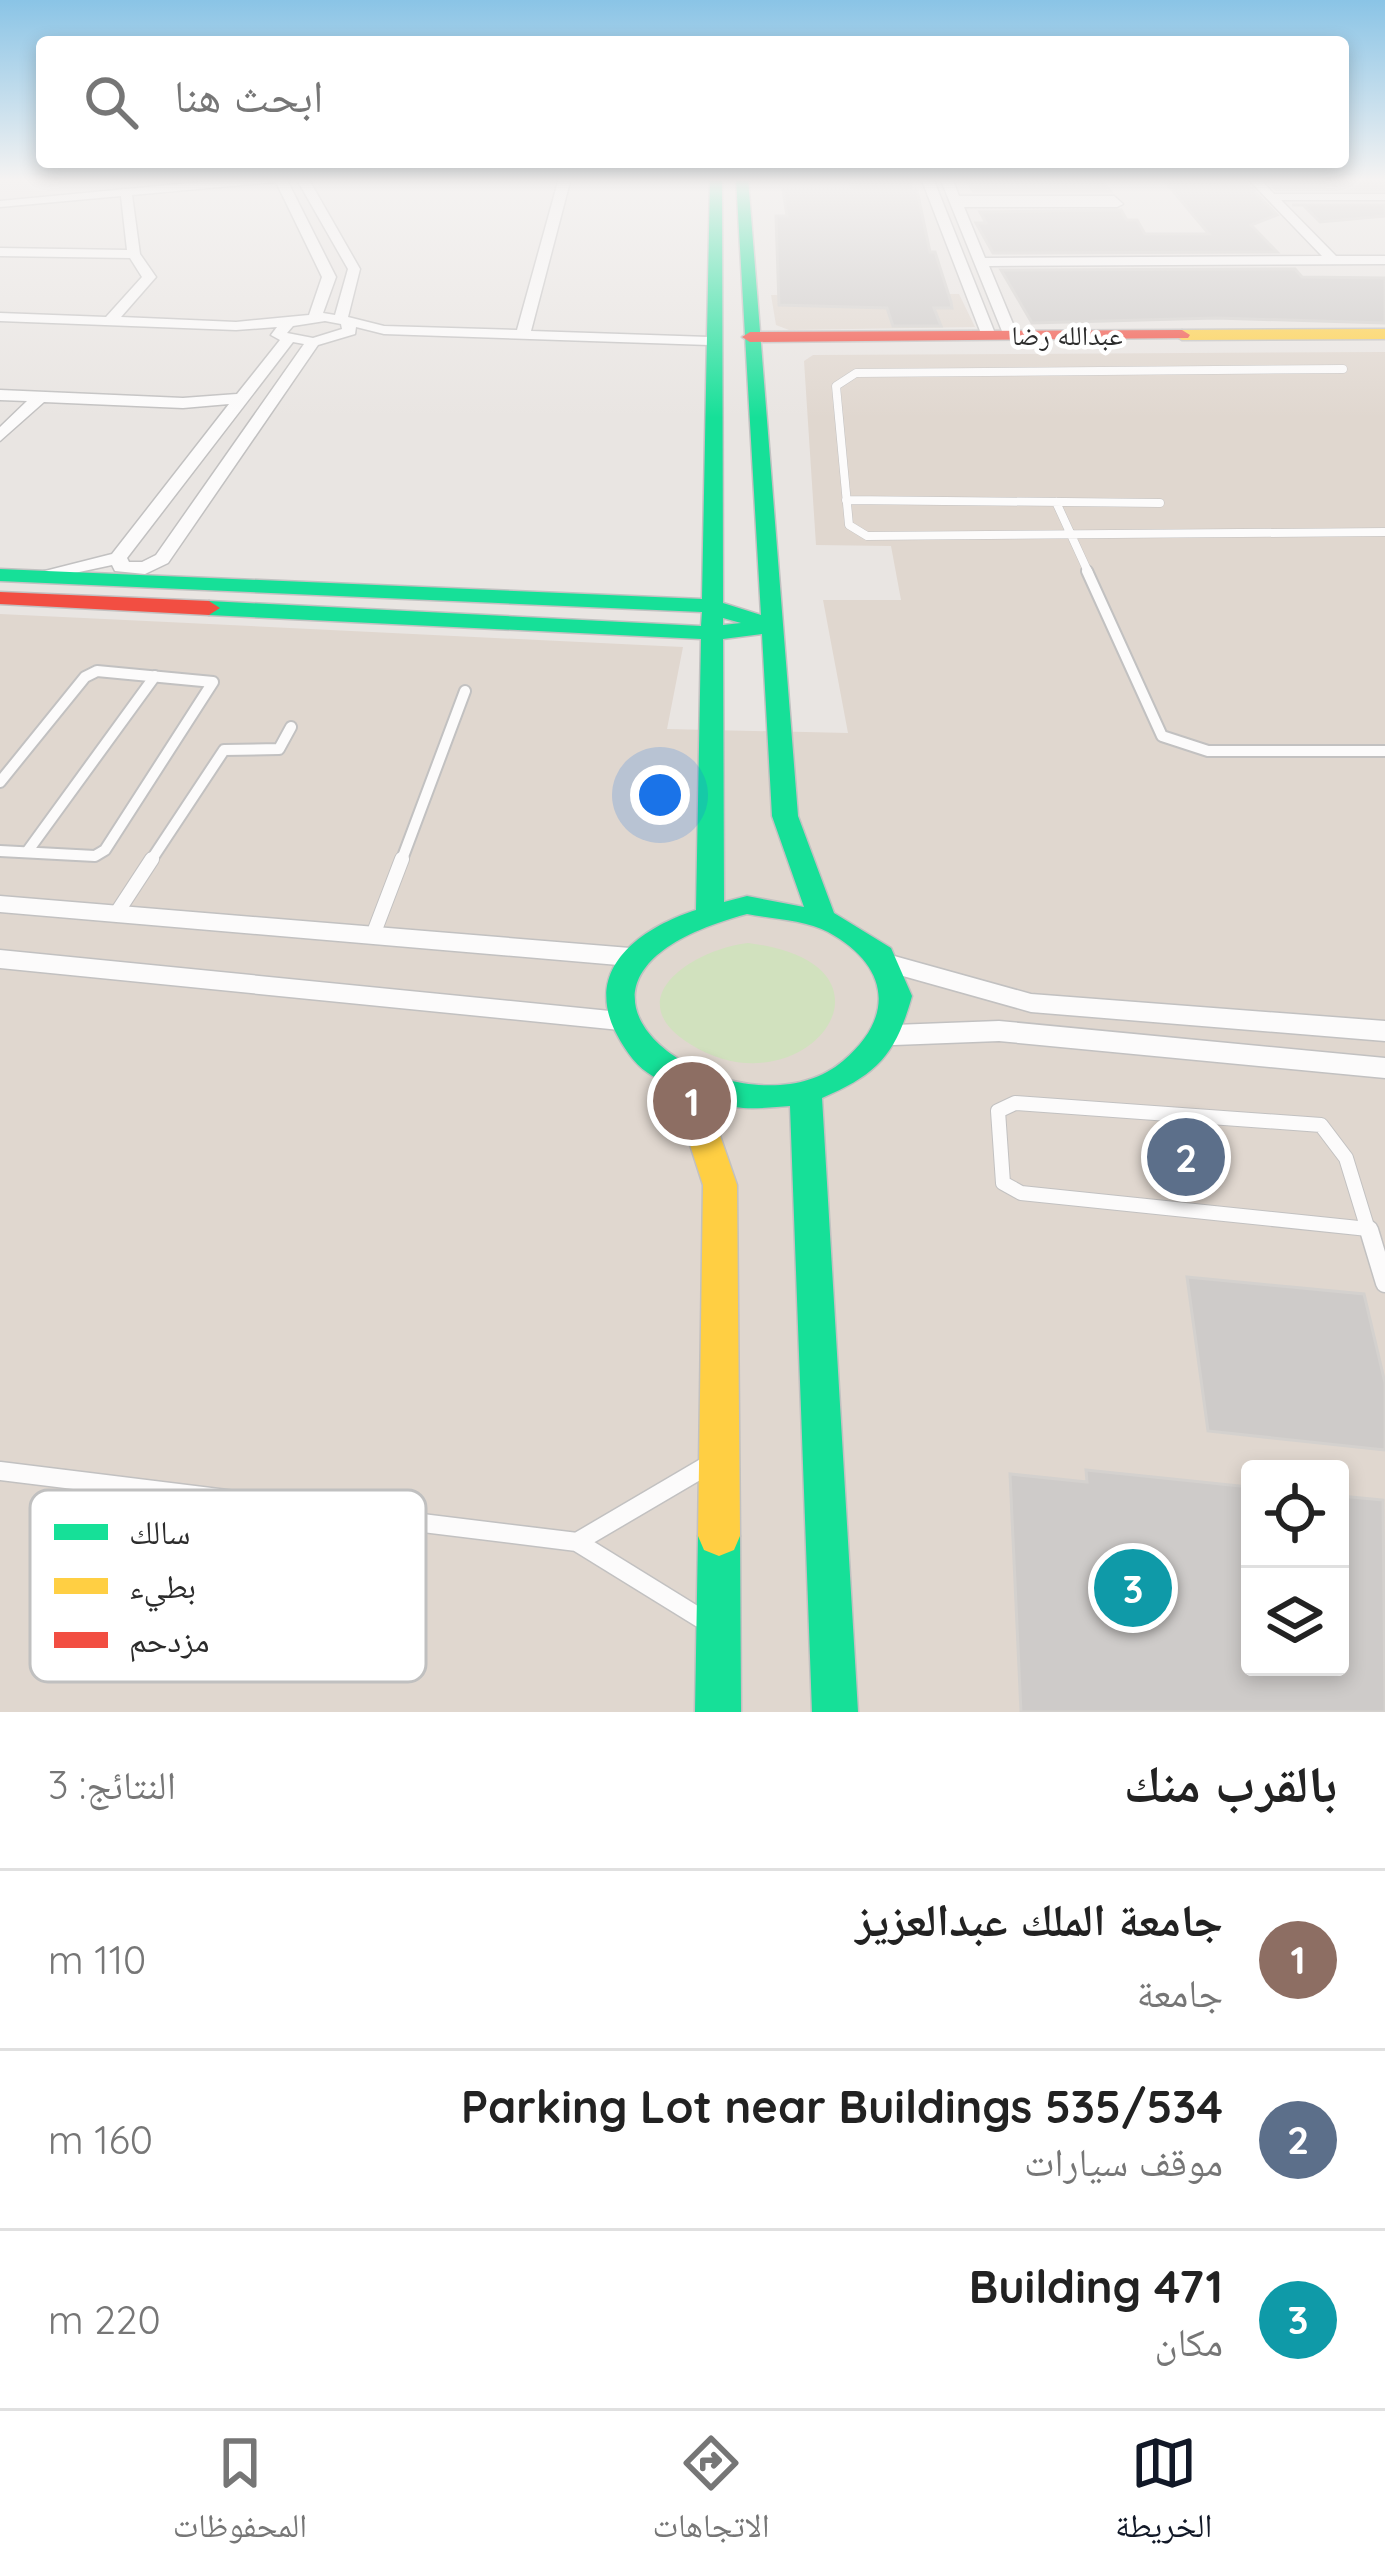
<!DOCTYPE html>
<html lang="ar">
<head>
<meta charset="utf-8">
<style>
  body { margin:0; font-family:Quicksand,"Noto Naskh Arabic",sans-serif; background:#f6f6f6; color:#222; direction:rtl }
  .controls { position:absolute; right:36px; bottom:36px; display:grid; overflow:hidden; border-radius:12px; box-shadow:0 6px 18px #0003 }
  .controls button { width:108px; height:108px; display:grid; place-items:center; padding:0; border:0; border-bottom:3px solid #e0e0e0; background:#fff; color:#222; font:60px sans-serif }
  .you { position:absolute; left:660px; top:795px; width:42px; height:42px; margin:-30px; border:9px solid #fff; border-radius:50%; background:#1a73e8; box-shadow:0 0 0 18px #1a73e833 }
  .badge { display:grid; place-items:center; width:78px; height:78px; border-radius:50%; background:#111827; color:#fff; font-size:39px; font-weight:700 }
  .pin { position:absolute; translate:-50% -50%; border:6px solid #fff; box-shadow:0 3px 12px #0006 }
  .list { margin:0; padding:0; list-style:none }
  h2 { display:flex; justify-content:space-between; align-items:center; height:156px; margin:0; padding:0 48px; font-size:51px }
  h2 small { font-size:39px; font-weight:400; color:#767676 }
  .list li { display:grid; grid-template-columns:78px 1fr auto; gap:36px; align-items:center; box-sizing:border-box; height:180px; padding:0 48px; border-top:3px solid #e0e0e0 }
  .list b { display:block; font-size:45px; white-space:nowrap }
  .list p { margin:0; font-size:39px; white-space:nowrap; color:#767676 }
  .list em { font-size:39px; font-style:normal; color:#767676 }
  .icon { flex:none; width:66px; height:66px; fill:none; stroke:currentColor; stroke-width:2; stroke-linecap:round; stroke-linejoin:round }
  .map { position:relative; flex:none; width:1385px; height:1712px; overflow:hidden; direction:ltr }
  .search { position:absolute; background:#fff; box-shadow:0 6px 18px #0003; left:36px; right:36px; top:36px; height:132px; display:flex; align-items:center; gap:30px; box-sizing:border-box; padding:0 42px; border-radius:12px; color:#767676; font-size:45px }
  .sheet { height:696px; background:#fff }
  nav { display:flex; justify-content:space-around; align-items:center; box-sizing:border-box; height:168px; border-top:3px solid #e0e0e0; background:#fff; font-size:33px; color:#767676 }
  nav a { display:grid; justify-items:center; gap:6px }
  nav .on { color:#111827 }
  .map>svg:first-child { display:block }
  .education { fill:#e0d7cf; fill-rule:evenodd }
  .green { fill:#d1e1be }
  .building { fill:#cecbc9; stroke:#d4d1ce; stroke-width:3 }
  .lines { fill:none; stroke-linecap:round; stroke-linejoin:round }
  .lane-far3-casing { stroke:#c2c1c1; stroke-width:9 }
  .lane-far2-casing { stroke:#c2c1c1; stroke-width:14 }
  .lane-far1-casing { stroke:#c2c1c1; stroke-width:16 }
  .lane-casing { stroke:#c2c1c1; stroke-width:21 }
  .street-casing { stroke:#c2c1c1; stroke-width:3 }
  .fast-casing { stroke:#c2c1c1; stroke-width:3 }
  .slow-casing { stroke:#c2c1c1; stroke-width:3 }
  .jam-casing { stroke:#c2c1c1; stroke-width:3 }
  .lane-far3 { stroke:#fcfbfb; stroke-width:8 }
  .lane-far2 { stroke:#fcfbfb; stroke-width:10 }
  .lane-far1 { stroke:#fcfbfb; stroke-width:14 }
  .lane { stroke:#fcfbfb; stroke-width:18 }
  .street { fill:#fcfbfb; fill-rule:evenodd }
  .fast { fill:#16e098; fill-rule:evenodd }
  .slow { fill:#ffcf43; fill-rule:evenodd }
  .jam { fill:#f24e42; fill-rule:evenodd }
  .labels { text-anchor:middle; stroke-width:9; stroke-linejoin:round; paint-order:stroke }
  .far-street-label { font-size:27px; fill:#2c2c2c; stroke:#fff }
  .key { fill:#fff; stroke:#c0c0c0; stroke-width:3 }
  .key-label { font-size:33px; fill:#2c2c2c }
</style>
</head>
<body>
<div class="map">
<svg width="1385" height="1712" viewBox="0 0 1385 1712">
  <rect width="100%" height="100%" fill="#e9e5e2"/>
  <!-- education -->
  <path class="education" d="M959 294 975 327 789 330 776 325 771 295Z
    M1385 352V1712H0V614L683 647 667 729 848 733 823 600H901L891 546 816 545 804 361 813 355ZM1250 1469H1340V1667H1250Z"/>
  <!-- green -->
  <path class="green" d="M748 943C920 964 803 1116 690 1044 616 998 695 949 748 943Z"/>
  <!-- building -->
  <path class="building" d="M849 178H910L911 190H917L930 252H935L951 302 952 308H934L941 326H893L887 308 779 305 776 216H787L783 190H852Z
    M966 178H1101L1110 191H973Z
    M1162 178 1247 184 1277 215 1251 225 1277 252 993 253 976 223H986L980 212 1121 210 1127 220H1137L1145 234H1209Z
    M1291 178H1385V190H1276L1273 186 1298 182Z
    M1292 205H1385V216L1320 222 1303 205Z
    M1295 269 1302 277 1385 278V323L1216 318 1032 323 1001 270Z
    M1187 1277 1364 1294 1385 1383V1450L1208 1431Z
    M1086 1470 1250 1487V1667H1340V1496L1383 1500 1385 1712H1021L1010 1474 1087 1482Z"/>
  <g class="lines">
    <defs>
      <path id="lane-far3" d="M1343 369 856 373 836 386 849 525 867 536 1385 532
        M846 500 1160 503
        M1056 502 1089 574"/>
      <path id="lane-far2" d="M1087 571 1162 736 1208 751H1385
        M0 782 85 677 97 671 213 682 105 850 95 856 0 851
        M27 852 155 676
        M150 862 224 750 279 749 291 727
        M401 862 465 691"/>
      <path id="lane-far1" d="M116 914 152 859
        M373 935 402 859
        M1368 1229 1021 1193 1003 1183 998 1111 1015 1103 1321 1125 1346 1158 1369 1233"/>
      <path id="lane" d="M1369 1230 1385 1283
        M0 1471 577 1542
        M700 1618 577 1542 703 1468"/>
      <path id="street" d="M243 178H286L336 277 323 313 335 315 348 269 296 178H308L360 269 348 317 384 326 517 330 559 178H571L531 331 709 337 716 341 709 345 384 334 356 327 355 334 318 345 168 563 145 574 115 571 112 565 37 581V573L112 554 229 404 183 408 44 402 0 441V427L27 401 0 400V390L183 398 237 394 280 340 271 335 277 327 236 330 0 321V313L106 317 142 277 130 258 0 256V248L127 250 121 196 0 207V201ZM276 182 322 277 309 315 236 322 121 317 156 277 140 254 132 195ZM325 321 341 324 342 329 313 338 287 333 293 326ZM293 342 304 344 156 555 142 562H129L127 558Z
        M921 178H933L996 336 994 339 982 336Z
        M940 178H952L959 196H1114L1123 204 1117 207H964L985 258 1322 256 1247 178H1259L1274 194H1385V200H1281L1336 256H1385V264L989 266 1018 336 1011 340 1004 336Z
        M0 896 630 948 643 957 630 966 0 912Z
        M0 950 620 1012 630 1014 634 1021 630 1028 620 1030 0 968Z
        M887 954 1031 994 1385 1021V1041L1031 1012 878 969 874 963 878 957Z
        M999 1021 1385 1058V1078L999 1041 894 1045 884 1042 880 1035 884 1028 894 1025Z"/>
      <path id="fast" d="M710 178H722L723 603 761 615 736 178H748L798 816 834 913 891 948 912 996C896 1054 878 1074 822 1098L858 1712H812L790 1106C773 1107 752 1110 735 1107 709 1103 669 1087 648 1073 633 1063 622 1045 614 1029 585 965 644 927 696 910L701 639 209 615 198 608 209 601 701 626 702 612 0 581V569L702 599ZM723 618 741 623 723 625ZM762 634 772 816 804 907 747 896 724 902 723 639ZM747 914C772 919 806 920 828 932 888 965 897 1015 843 1061 743 1147 489 983 747 914Z
        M719 1516 734 1522 740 1536 741 1712H695L698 1536 704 1522Z"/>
      <path id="slow" d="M1385 329V339L1182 340 1174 335 1182 330Z
        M686 1071 697 1075 702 1083 737 1185 740 1536 734 1550 719 1556 704 1550 698 1536 703 1185 670 1083 675 1075Z"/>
      <path id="jam" d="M1182 330 1190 335 1188 338 750 342 742 337 750 332Z
        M0 592 209 601 220 608 209 615 0 604Z"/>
    </defs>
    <!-- lane-far3 casing -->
    <use href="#lane-far3" class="lane-far3-casing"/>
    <!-- lane-far2 casing -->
    <use href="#lane-far2" class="lane-far2-casing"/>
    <!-- lane-far1 casing -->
    <use href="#lane-far1" class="lane-far1-casing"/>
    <!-- lane casing -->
    <use href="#lane" class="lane-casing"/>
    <!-- street casing -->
    <use href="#street" class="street-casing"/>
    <!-- fast casing -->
    <use href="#fast" class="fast-casing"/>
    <!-- slow casing -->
    <use href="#slow" class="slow-casing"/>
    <!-- jam casing -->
    <use href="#jam" class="jam-casing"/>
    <!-- lane-far3 -->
    <use href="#lane-far3" class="lane-far3"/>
    <!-- lane-far2 -->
    <use href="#lane-far2" class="lane-far2"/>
    <!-- lane-far1 -->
    <use href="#lane-far1" class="lane-far1"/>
    <!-- lane -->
    <use href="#lane" class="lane"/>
    <!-- street -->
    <use href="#street" class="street"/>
    <!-- fast -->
    <use href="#fast" class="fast"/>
    <!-- slow -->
    <use href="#slow" class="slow"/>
    <!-- jam -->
    <use href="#jam" class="jam"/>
  </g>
  <!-- sky -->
  <linearGradient id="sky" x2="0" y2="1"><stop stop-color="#8ac4e6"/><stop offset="0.43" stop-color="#f5f3f2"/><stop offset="1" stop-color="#f5f3f2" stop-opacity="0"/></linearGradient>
  <rect width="1385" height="418" fill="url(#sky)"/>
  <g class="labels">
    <!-- far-street labels -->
    <g class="far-street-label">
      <text x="1067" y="345">عبدالله رضا</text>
    </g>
  </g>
  <!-- legend -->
  <rect x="30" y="1490" width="396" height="192" rx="18" class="key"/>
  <rect x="54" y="1524" width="54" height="16" fill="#16e098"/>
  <rect x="54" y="1578" width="54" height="16" fill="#ffcf43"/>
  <rect x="54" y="1632" width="54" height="16" fill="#f24e42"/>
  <g class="key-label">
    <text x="129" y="1544">سالك</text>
    <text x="129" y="1598">بطيء</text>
    <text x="129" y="1652">مزدحم</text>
  </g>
</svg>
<div class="controls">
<button><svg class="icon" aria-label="locate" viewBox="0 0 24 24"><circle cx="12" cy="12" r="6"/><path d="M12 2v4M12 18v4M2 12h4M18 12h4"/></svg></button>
<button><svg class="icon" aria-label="layers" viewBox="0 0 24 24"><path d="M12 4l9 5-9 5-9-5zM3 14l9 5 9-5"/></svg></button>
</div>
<div class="you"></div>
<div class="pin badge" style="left:692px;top:1101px;background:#8d6e63">1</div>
<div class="pin badge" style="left:1186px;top:1157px;background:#5c6f8a">2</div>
<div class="pin badge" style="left:1133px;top:1588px;background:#0f9aa8">3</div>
<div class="search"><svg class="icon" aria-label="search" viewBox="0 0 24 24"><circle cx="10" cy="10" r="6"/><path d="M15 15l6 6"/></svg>ابحث هنا</div>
</div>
<section class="sheet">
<h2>بالقرب منك<small>النتائج: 3</small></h2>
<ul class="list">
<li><span class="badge" style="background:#8d6e63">1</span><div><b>جامعة الملك عبدالعزيز</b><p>جامعة</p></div><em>110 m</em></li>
<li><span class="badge" style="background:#5c6f8a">2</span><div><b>Parking Lot near Buildings 535/534</b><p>موقف سيارات</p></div><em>160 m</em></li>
<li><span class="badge" style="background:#0f9aa8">3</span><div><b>Building 471</b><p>مكان</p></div><em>220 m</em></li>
</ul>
</section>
<nav>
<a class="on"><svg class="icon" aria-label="map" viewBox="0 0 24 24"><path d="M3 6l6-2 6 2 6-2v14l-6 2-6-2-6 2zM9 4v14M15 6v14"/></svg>الخريطة</a>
<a><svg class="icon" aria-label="directions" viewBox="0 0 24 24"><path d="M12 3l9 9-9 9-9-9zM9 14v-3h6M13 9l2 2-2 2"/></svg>الاتجاهات</a>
<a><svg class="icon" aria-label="saved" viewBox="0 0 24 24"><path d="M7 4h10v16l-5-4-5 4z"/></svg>المحفوظات</a>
</nav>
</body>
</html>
